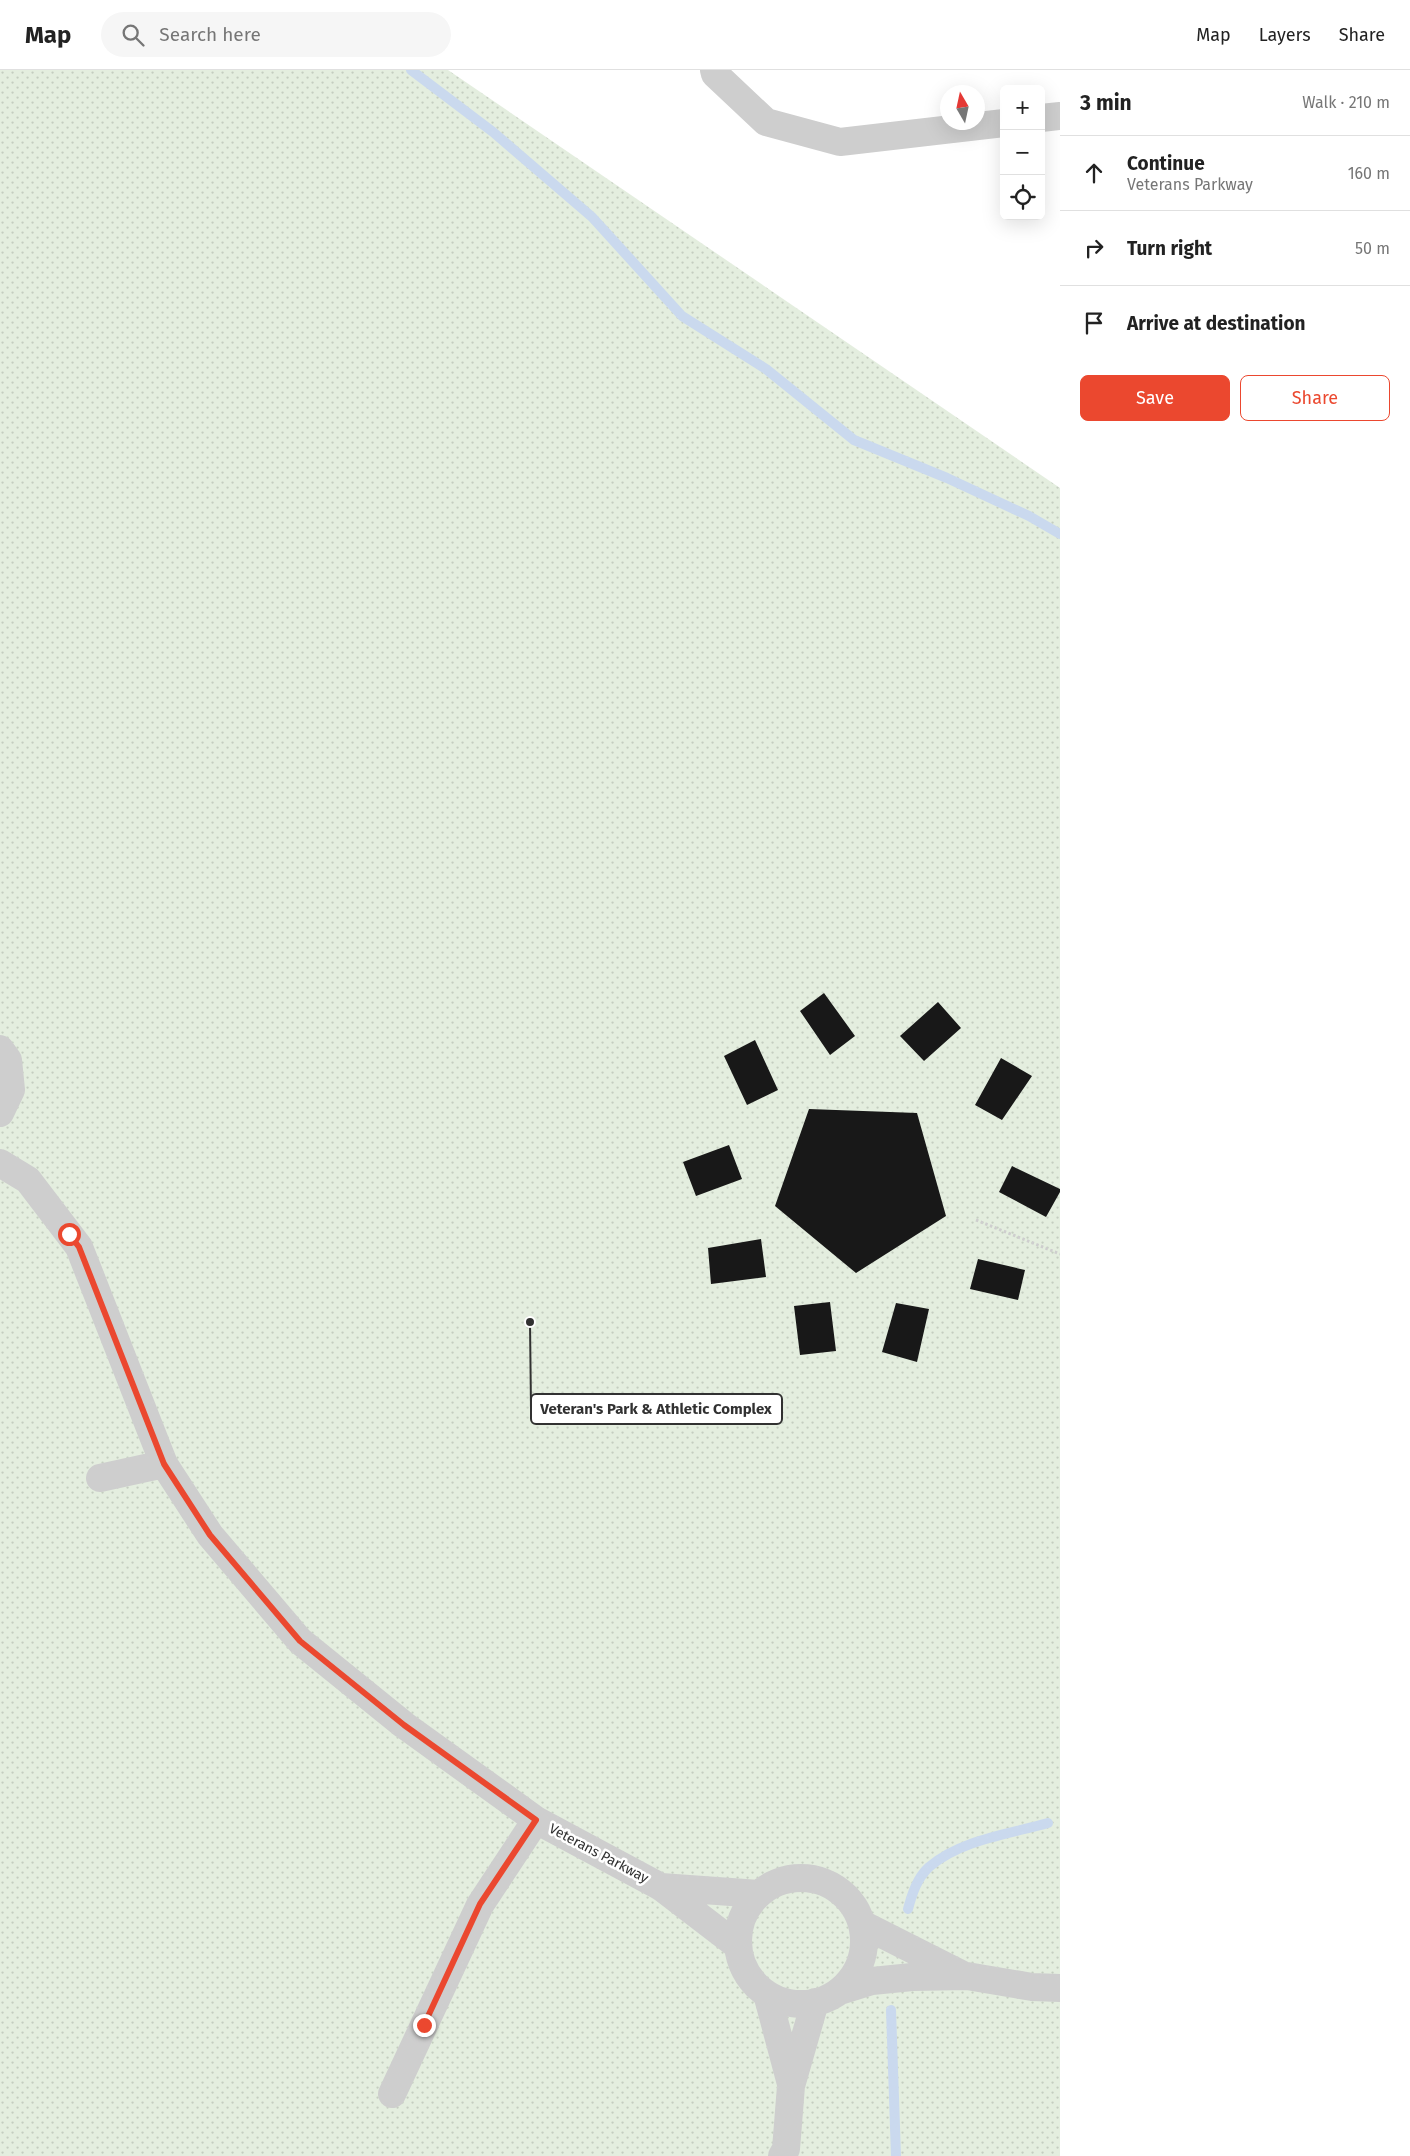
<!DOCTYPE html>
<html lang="en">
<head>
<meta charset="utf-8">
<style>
  body { margin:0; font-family:"Fira Sans",sans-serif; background:#f6f6f6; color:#222 }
  .controls { position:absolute; right:15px; top:15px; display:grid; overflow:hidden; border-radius:8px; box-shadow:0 5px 20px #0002 }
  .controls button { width:45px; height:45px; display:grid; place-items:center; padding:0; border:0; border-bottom:1px solid #e0e0e0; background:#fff; color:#222; font:25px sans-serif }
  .compass { position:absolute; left:940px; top:15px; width:45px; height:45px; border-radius:50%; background:#fff; box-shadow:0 5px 20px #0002; rotate:351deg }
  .stop { position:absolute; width:15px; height:15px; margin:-11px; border:4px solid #eb482f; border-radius:50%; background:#fff }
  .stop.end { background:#eb482f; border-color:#fff; box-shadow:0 1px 5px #0008 }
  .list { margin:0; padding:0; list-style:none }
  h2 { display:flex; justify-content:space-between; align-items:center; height:65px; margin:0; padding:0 20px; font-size:21px }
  h2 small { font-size:16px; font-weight:400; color:#767676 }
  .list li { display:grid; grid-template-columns:32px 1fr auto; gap:15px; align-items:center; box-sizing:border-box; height:75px; padding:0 20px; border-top:1px solid #e0e0e0 }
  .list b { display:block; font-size:19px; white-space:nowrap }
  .list p { margin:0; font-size:16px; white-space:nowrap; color:#767676 }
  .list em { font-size:16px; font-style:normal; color:#767676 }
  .actions { display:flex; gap:10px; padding:15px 20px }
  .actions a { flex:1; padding:11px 0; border:1px solid #eb482f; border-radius:8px; text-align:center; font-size:18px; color:#eb482f }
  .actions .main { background:#eb482f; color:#fff }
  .icon { flex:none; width:28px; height:28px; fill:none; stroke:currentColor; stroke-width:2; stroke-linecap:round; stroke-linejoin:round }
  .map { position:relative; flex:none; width:1060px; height:2086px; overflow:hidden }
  header { display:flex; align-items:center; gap:30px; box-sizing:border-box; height:70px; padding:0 25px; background:#fff; border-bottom:1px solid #e0e0e0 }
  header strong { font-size:24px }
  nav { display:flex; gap:28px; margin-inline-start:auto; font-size:18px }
  .search { width:350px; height:45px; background:#f6f6f6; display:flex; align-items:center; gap:12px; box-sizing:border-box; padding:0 18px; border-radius:28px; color:#767676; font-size:19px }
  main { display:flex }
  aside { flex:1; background:#fff }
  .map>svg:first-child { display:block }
  .park { fill:url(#park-dots) }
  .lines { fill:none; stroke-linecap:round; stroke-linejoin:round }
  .stream { stroke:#cad9ee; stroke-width:10 }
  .building { fill:#181818 }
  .path { stroke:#cecece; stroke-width:3; stroke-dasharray:2.5 2.5; stroke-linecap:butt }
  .minor { stroke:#cecece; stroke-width:28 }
  .route { stroke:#eb482f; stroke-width:6 }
  .labels { text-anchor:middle; stroke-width:5; stroke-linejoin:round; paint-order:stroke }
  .street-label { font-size:14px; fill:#313131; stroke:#fff }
  .leader { fill:none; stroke:#313131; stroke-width:2 }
  .callout-dot { fill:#313131; stroke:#fff; stroke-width:2 }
  .callout { fill:#fff; stroke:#313131; stroke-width:2 }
  .callout-label { font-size:15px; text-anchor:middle; font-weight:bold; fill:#313131 }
</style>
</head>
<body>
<header>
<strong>Map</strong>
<div class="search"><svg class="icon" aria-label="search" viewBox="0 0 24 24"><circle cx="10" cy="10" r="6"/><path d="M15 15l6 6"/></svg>Search here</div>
<nav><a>Map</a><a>Layers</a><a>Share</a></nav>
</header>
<main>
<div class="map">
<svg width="1060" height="2086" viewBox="0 0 1060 2086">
  <defs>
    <pattern id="park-dots" width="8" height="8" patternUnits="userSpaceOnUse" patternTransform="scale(1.25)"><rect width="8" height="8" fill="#e4eedf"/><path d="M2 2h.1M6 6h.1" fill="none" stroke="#c4cdc0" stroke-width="1.8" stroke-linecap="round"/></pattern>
  </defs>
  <rect width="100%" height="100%" fill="#fff"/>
  <!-- park -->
  <path class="park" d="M0 0H448L1060 418V2086H0Z"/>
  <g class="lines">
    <!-- stream -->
    <path class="stream" d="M411 0 493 62 592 147 682 246 766 299 854 370 947 408 1029 446 1060 464
      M908 1839C912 1824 917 1808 929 1797 960 1770 1009 1764 1048 1753
      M891 1940 896 2086"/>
  </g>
  <!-- building -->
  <path class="building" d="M824 923 855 966 830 985 800 941Z
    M938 932 961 958 924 991 900 966Z
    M755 970 778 1020 747 1035 724 986Z
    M1001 988 1032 1006 1002 1050 975 1035Z
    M809 1039 917 1043 946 1146 856 1203 775 1136Z
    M729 1075 742 1109 696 1126 683 1092Z
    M1012 1096 1060 1119V1122L1046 1147 999 1122Z
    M761 1169 766 1207 711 1214 708 1178Z
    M978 1189 1025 1200 1018 1230 970 1219Z
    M830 1232 836 1281 800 1285 794 1236Z
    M896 1233 929 1239 917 1292 882 1282Z"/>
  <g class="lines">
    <!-- path -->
    <path class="path" d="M976 1150 1060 1184"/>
    <!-- minor -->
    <path class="minor" d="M714 0 715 4 766 52 840 72 1004 53
      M1041 48 1060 46
      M0 979 8 990 11 1020 0 1043
      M0 1093 28 1110 79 1177 164 1394 210 1465 300 1571 404 1655 536 1750 661 1817 738 1876
      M100 1408 164 1394
      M738 1871a63 63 0 1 1 126 0a63 63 0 1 1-126 0Z
      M661 1817 759 1824
      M862 1854 961 1904
      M840 1921 872 1911 912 1907 967 1906 1032 1917 1060 1918
      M767 1924 791 2014
      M392 2024 480 1835 536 1750
      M782 2086 786 2079 791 2016 815 1932"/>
  </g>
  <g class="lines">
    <!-- route -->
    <path class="route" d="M69 1164 79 1177 164 1394 210 1465 300 1571 404 1655 536 1750 480 1834 424 1955"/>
  </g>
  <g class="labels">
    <!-- street labels -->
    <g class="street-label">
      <text transform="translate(599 1783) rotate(28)" y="5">Veterans Parkway</text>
    </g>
  </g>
  <!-- callouts -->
  <path class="leader" d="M530 1252L531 1339"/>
  <circle class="callout-dot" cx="530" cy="1252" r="5"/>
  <rect class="callout" x="531" y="1324" width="251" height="30" rx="5"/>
  <g class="callout-label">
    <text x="656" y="1344">Veteran's Park &amp; Athletic Complex</text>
  </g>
</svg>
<div class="controls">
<button>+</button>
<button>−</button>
<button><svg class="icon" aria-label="locate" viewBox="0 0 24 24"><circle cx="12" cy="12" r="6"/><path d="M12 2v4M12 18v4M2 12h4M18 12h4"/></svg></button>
</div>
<svg class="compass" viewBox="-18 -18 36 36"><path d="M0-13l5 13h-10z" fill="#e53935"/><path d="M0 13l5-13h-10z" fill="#767676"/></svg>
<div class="stop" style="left:69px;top:1164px"></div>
<div class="stop end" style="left:424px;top:1955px"></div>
</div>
<aside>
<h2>3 min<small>Walk · 210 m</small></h2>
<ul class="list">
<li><svg class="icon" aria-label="ahead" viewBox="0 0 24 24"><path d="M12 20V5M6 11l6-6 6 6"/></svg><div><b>Continue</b><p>Veterans Parkway</p></div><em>160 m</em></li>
<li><svg class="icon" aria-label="right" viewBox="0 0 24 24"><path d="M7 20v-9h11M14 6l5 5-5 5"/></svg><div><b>Turn right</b></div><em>50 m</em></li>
<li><svg class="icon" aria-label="arrive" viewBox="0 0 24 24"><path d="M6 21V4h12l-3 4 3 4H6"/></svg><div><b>Arrive at destination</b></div></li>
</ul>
<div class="actions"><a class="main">Save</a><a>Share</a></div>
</aside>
</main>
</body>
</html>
